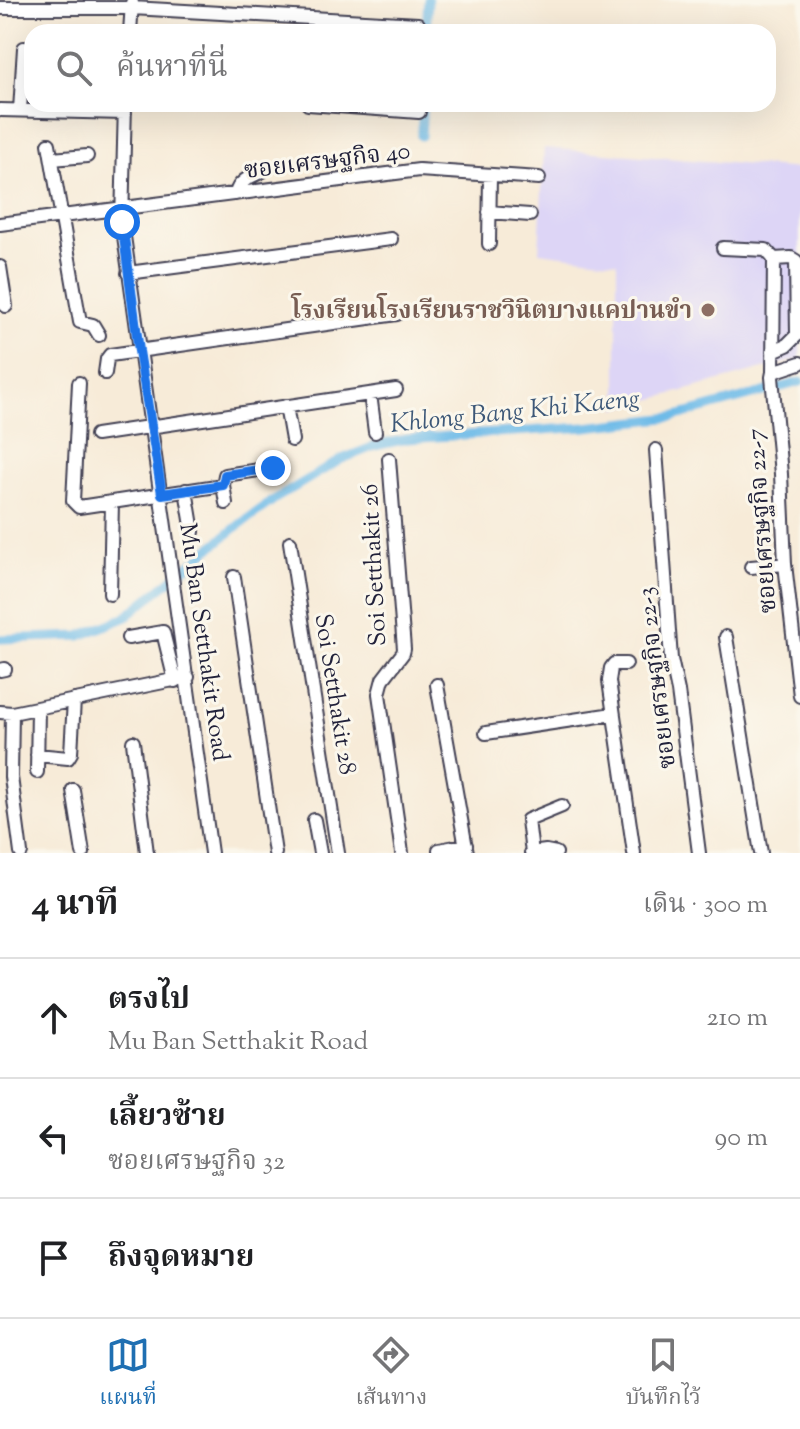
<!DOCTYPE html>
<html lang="th">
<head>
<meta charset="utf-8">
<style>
  body { margin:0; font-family:"Sorts Mill Goudy","Noto Serif Thai",serif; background:#f6f6f6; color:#202124 }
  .stop { position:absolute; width:24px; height:24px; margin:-18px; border:6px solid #1a73e8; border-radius:50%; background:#fff }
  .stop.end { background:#1a73e8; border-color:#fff; box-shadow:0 2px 8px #0008 }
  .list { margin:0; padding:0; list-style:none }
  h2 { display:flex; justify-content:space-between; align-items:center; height:104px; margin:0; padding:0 32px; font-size:34px }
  h2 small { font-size:26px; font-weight:400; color:#757577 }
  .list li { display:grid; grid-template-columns:52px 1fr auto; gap:24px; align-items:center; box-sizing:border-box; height:120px; padding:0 32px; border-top:2px solid #e0e0e0 }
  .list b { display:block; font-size:30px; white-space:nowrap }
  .list p { margin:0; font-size:26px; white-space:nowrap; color:#757577 }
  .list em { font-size:26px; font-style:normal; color:#757577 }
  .icon { flex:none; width:44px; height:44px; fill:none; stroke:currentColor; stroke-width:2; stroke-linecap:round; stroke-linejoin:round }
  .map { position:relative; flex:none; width:800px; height:853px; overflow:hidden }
  .search { position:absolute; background:#fff; box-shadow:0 8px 32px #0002; left:24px; right:24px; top:24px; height:88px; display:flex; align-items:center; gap:20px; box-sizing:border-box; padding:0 28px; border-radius:24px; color:#757577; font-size:30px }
  .sheet { height:464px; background:#fff }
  nav { display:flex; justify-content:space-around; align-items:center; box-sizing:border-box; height:112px; border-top:2px solid #e0e0e0; background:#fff; font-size:22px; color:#757577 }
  nav a { display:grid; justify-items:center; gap:4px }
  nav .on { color:#1f6fb2 }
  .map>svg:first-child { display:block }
  .built { fill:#ddd5f6 }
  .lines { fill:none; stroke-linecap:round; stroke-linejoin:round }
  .canal { stroke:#6ebbe8; stroke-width:9 }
  .minor-casing { stroke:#424053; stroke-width:16 }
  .minor { stroke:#fff; stroke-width:12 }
  .route { stroke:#1a73e8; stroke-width:10 }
  .education-dot { fill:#8d6e63; stroke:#fbf7ec; stroke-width:3 }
  .labels { text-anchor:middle; stroke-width:6; stroke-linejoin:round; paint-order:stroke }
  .street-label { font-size:24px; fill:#22223b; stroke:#fbf7ec }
  .education-label { font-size:24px; font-weight:bold; fill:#785e54; stroke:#fbf7ec; text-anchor:end }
  .water-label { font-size:26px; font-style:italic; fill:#3d5878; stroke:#fbf7ec }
</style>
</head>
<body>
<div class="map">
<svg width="800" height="853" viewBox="0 0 800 853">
  <rect width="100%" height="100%" fill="#fbf7ec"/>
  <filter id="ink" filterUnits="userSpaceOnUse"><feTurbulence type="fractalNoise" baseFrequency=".0125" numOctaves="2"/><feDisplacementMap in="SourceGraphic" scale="16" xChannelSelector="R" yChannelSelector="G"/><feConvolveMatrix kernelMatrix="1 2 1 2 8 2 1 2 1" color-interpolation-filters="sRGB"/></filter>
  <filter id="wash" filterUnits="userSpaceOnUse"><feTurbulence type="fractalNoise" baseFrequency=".006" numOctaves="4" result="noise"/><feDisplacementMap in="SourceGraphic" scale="32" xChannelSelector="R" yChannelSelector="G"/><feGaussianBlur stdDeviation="1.8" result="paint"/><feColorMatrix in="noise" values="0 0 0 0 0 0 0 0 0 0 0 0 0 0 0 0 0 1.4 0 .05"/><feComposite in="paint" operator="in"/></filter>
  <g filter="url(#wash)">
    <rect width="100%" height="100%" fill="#f7ebd8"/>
    <!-- built -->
    <path class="built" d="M544 148 800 169V359L617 409V262L539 252Z"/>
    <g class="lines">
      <!-- canal -->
      <path class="canal" d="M426 32 428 0
        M421 136 423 104
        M0 639 80 636 124 618 239 525 275 499 342 459 375 446 406 439 586 427 673 417 800 382"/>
    </g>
  </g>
  <g filter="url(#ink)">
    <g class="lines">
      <defs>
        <path id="minor" d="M0 8H132L418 24
          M130 32 132 3
          M125 104 122 222 211 853
          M308 104 419 112
          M0 110 125 113
          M20 110 24 48
          M49 144 80 322 93 325 99 335
          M52 159 87 156
          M236 194C238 181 252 176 263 171
          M489 212 530 215
          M0 224 419 170 539 178
          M489 244 490 175
          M723 248 766 250 774 259 773 372
          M0 267 6 306
          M128 273 391 239
          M773 351 787 345 797 335 796 261 791 258 774 259
          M800 363 773 372 772 377 781 474 785 564 800 696
          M105 373 107 359 110 355 397 314
          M79 383 73 501 79 507 112 502
          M370 394 375 432
          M286 406 292 440
          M96 435 396 390
          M656 450 671 659 678 691 699 853
          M389 459 404 649 403 653 383 679 379 694 402 853
          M223 485 226 503
          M186 490 193 532
          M290 542 338 853
          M751 567 785 564
          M234 577 275 853
          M110 594 112 502 223 485 225 475 273 468
          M726 637 761 853
          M128 638 163 632 175 681
          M626 664H614L611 668 609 681 634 853
          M0 670 5 669
          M437 685 467 853
          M0 712 12 713 188 677
          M12 713 11 777 21 853
          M486 733 613 714
          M133 742 147 853
          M37 755 68 758 71 753 74 700
          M37 772 38 708
          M73 790 83 853
          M314 820 320 853
          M439 850 466 845
          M531 853 546 851 556 853
          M532 853 528 820 562 806"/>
      </defs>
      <!-- minor casing -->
      <use href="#minor" class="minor-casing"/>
      <!-- minor -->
      <use href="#minor" class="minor"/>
    </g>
  </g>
  <g class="lines" filter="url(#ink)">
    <!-- route -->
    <path class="route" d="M122 222 139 351 162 494 223 485 225 475 273 468"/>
  </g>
  <!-- markers -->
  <circle class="education-dot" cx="708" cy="310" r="8"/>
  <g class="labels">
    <!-- street labels -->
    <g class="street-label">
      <text transform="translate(327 160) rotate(-7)" y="8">ซอยเศรษฐกิจ 40</text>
      <text transform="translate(761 521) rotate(-94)" y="8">ซอยเศรษฐกิจ 22-7</text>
      <text transform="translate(373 565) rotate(-93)" y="8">Soi Setthakit 26</text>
      <text transform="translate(205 642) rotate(82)" y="8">Mu Ban Setthakit Road</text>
      <text transform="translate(656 678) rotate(-97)" y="8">ซอยเศรษฐกิจ 22-3</text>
      <text transform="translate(336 694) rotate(81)" y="8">Soi Setthakit 28</text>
    </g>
    <!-- education labels -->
    <g class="education-label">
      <text x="692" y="318">โรงเรียนโรงเรียนราชวินิตบางแคปานขำ</text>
    </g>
    <!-- water labels -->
    <g class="water-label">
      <text transform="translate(515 410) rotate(-6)" y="9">Khlong Bang Khi Kaeng</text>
    </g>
  </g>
</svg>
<div class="stop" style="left:122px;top:222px"></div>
<div class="stop end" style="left:273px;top:468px"></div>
<div class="search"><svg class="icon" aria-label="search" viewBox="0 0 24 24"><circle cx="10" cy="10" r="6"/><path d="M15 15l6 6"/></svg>ค้นหาที่นี่</div>
</div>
<section class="sheet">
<h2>4 นาที<small>เดิน · 300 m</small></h2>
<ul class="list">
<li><svg class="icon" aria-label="ahead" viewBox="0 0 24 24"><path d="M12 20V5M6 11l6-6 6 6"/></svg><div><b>ตรงไป</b><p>Mu Ban Setthakit Road</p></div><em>210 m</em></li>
<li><svg class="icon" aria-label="left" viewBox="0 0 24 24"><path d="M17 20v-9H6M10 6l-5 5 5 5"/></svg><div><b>เลี้ยวซ้าย</b><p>ซอยเศรษฐกิจ 32</p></div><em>90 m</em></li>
<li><svg class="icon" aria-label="arrive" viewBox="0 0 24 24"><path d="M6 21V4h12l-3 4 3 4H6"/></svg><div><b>ถึงจุดหมาย</b></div></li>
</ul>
</section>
<nav>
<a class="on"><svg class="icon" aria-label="map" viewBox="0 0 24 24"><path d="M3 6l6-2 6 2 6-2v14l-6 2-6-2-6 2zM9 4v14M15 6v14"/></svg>แผนที่</a>
<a><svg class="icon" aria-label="directions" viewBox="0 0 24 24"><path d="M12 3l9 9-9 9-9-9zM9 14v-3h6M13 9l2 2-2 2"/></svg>เส้นทาง</a>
<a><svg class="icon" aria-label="saved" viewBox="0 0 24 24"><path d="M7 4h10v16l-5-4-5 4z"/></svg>บันทึกไว้</a>
</nav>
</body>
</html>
